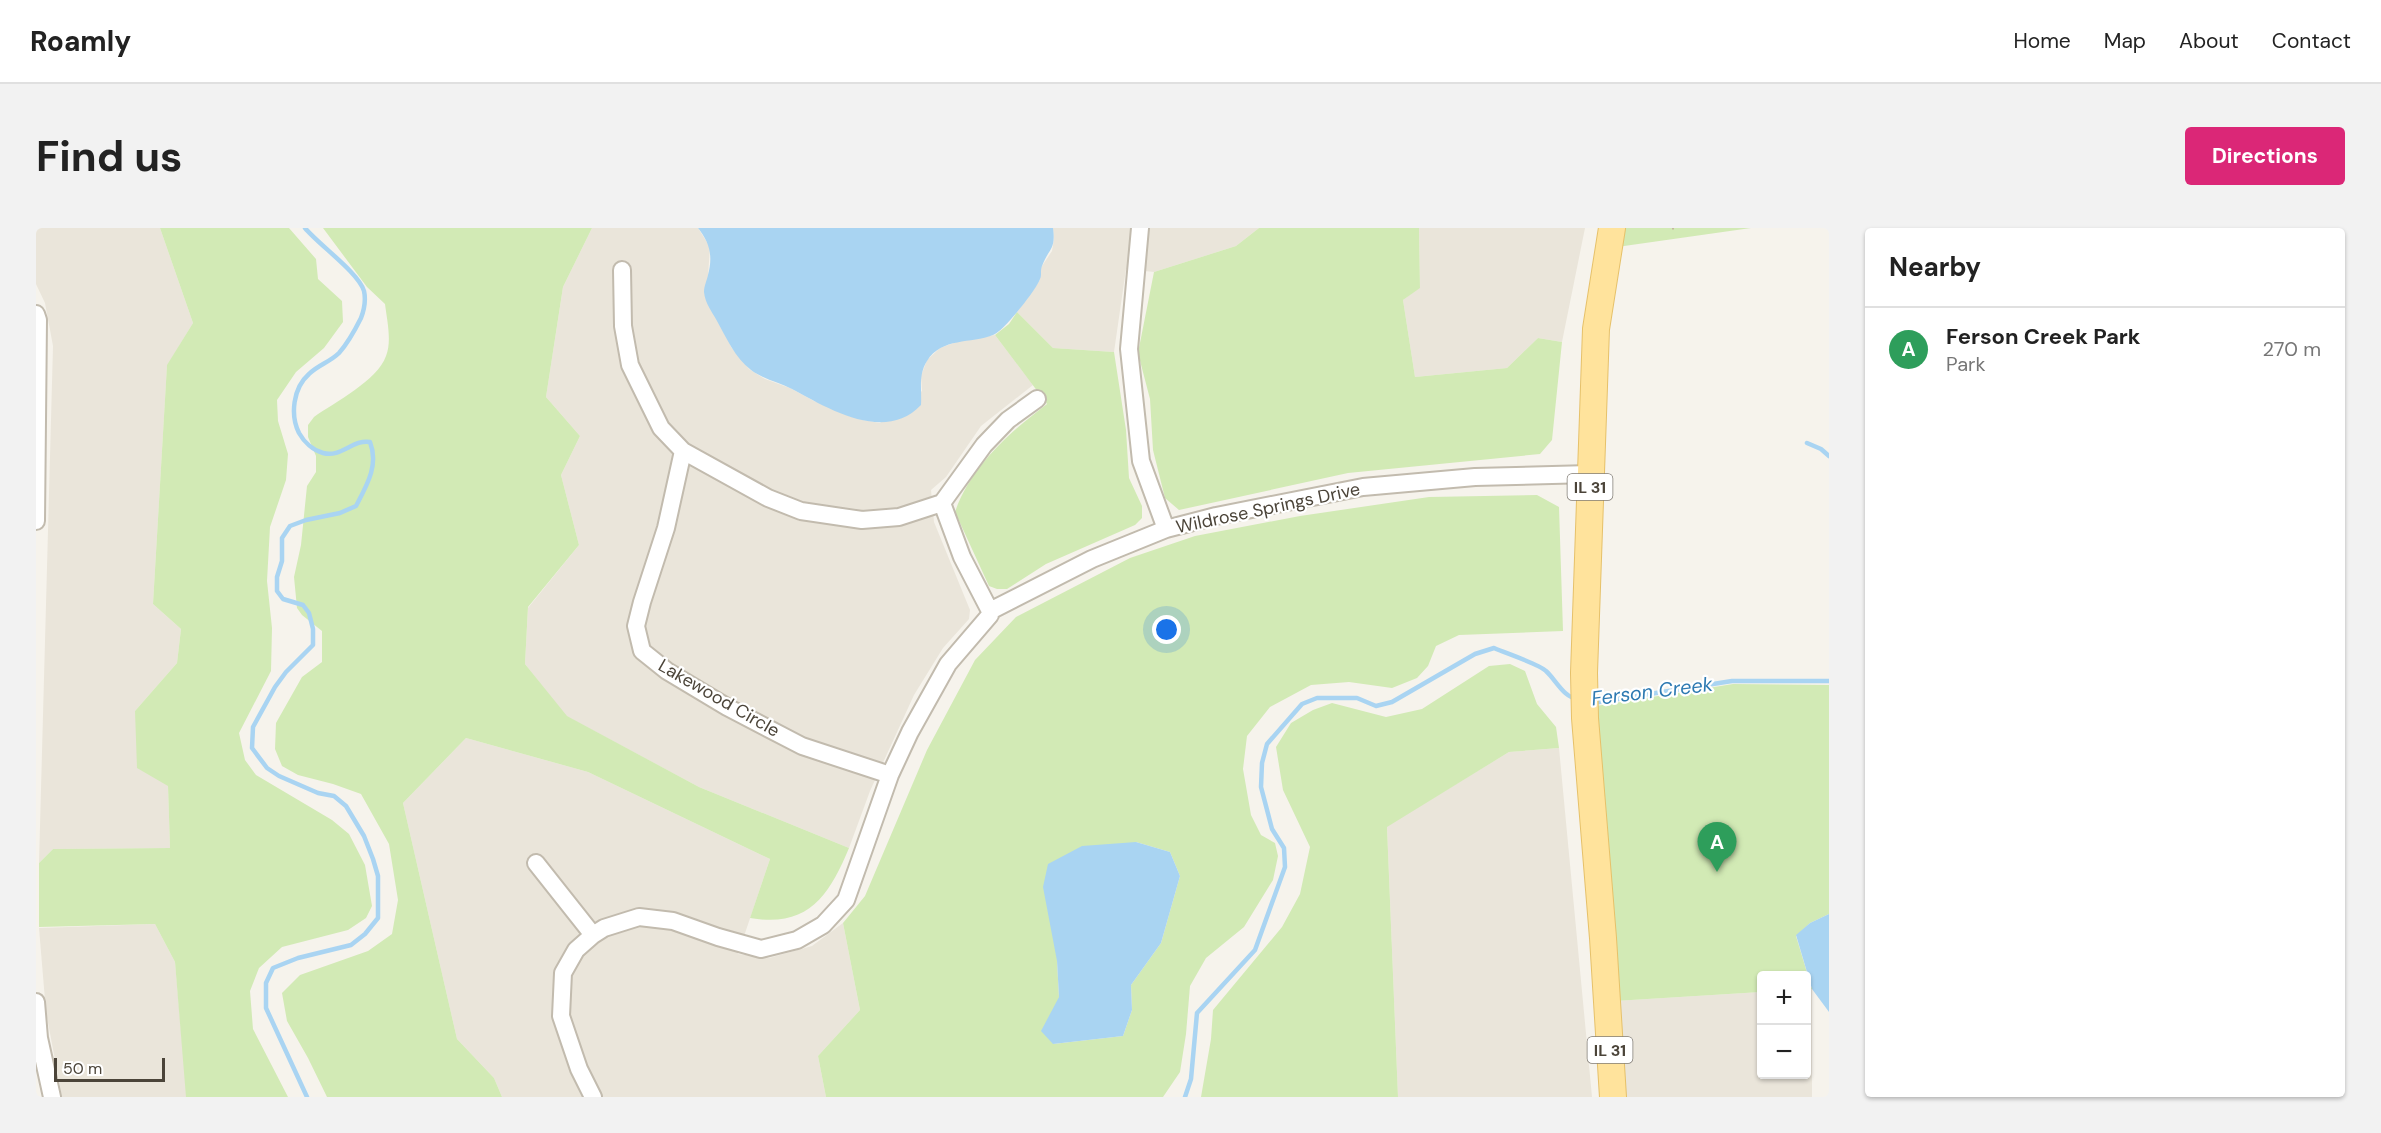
<!DOCTYPE html>
<html lang="en">
<head>
<meta charset="utf-8">
<style>
  body { margin:0; font-family:"DM Sans",sans-serif; background:#f2f2f2; color:#222 }
  .controls { position:absolute; right:18px; bottom:18px; display:grid; overflow:hidden; border-radius:6px; box-shadow:0 2px 4px #0004 }
  .controls button { width:54px; height:54px; display:grid; place-items:center; padding:0; border:0; border-bottom:2px solid #e0e0e0; background:#fff; color:#222; font:30px sans-serif }
  .scale { position:absolute; left:18px; bottom:15px; width:111px; box-sizing:border-box; padding-left:6px; border:3px solid #4b4439; border-top:0; font-size:16px; line-height:21px; white-space:nowrap; color:#4b4439; -webkit-text-stroke:4px #fff; paint-order:stroke }
  .you { position:absolute; left:1131px; top:402px; width:21px; height:21px; margin:-15px; border:4px solid #fff; border-radius:50%; background:#1a73e8; box-shadow:0 0 0 9px #1a73e833 }
  .badge { display:grid; place-items:center; width:39px; height:39px; border-radius:50%; background:#db2777; color:#fff; font-size:20px; font-weight:700 }
  .pin { position:absolute; translate:-50% -50px; filter:drop-shadow(0 2px 3px #0008) }
  .pin::after { content:''; position:absolute; top:32px; width:21px; height:18px; background:inherit; clip-path:polygon(0 0,100% 0,50% 100%) }
  .list { margin:0; padding:0; list-style:none }
  h2 { display:flex; justify-content:space-between; align-items:center; height:78px; margin:0; padding:0 24px; font-size:26px }
  h2 small { font-size:20px; font-weight:400; color:#767676 }
  .list li { display:grid; grid-template-columns:39px 1fr auto; gap:18px; align-items:center; box-sizing:border-box; height:84px; padding:0 24px; border-top:2px solid #e0e0e0 }
  .list b { display:block; font-size:22px; white-space:nowrap }
  .list p { margin:0; font-size:20px; white-space:nowrap; color:#767676 }
  .list em { font-size:20px; font-style:normal; color:#767676 }
  .map { position:relative; flex:none; width:1793px; height:869px; overflow:hidden; border-radius:6px }
  header { display:flex; align-items:center; gap:36px; box-sizing:border-box; height:84px; padding:0 30px; background:#fff; border-bottom:2px solid #e0e0e0 }
  header strong { font-size:28px }
  nav { display:flex; gap:33px; margin-inline-start:auto; font-size:21px }
  .intro { display:flex; align-items:center; justify-content:space-between; box-sizing:border-box; height:144px; padding:0 36px }
  h1 { margin:0; font-size:42px }
  .button { padding:15px 27px; border-radius:6px; background:#db2777; color:#fff; font-size:21px; font-weight:700 }
  main { display:flex; gap:36px; padding:0 36px }
  aside { flex:1; background:#fff; border-radius:6px; box-shadow:0 2px 4px #0004 }
  .map>svg:first-child { display:block }
  .residential { fill:#eae5da }
  .green { fill:#d2eab5; fill-rule:evenodd }
  .water { fill:#a9d4f2 }
  .lines { fill:none; stroke-linecap:round; stroke-linejoin:round }
  .stream { stroke:#a9d4f2; stroke-width:4.5 }
  .street-casing { stroke:#c2bbae; stroke-width:20 }
  .primary-casing { stroke:#e6c16a; stroke-width:28 }
  .path { stroke:#c4b79f; stroke-width:3; stroke-dasharray:3 3; stroke-linecap:butt }
  .street { stroke:#fff; stroke-width:16 }
  .primary { stroke:#ffe39c; stroke-width:26 }
  .labels { text-anchor:middle; stroke-width:4.5; stroke-linejoin:round; paint-order:stroke }
  .shield { fill:#fff; stroke:#817c74; stroke-width:1.5 }
  .shield-label { font-size:16px; font-weight:bold; fill:#4b4439 }
  .street-label { font-size:18px; fill:#4b4439; stroke:#fff }
  .water-label { font-size:20px; font-style:italic; fill:#2e7ab2; stroke:#fff }
</style>
</head>
<body>
<header>
<strong>Roamly</strong>
<nav><a>Home</a><a>Map</a><a>About</a><a>Contact</a></nav>
</header>
<div class="intro"><h1>Find us</h1><a class="button">Directions</a></div>
<main>
<div class="map">
<svg width="1793" height="869" viewBox="0 0 1793 869">
  <rect width="100%" height="100%" fill="#f6f3ec"/>
  <!-- residential -->
  <path class="residential" d="M0 0H124L157 95 131 138 117 376 145 401 141 435 99 483 132 558 134 620 17 621 3 635 17 118 9 75 0 56Z
    M556 0H662L674 19 672 48 695 119 713 141 729 151 754 160 778 173 827 192 844 195 886 163 885 148 891 132 904 120 923 113 959 107 997 157 945 198 910 249 895 262 898 294 934 382 933 391 907 420 878 467 834 563 813 620 663 559 530 488 489 436 492 380 543 317 525 247 544 208 510 169 527 59Z
    M1017 0H1223L1200 18 1118 44 1090 41 1078 124 1017 120 981 84 1004 52V41L1016 23 1018 11Z
    M1383 0H1549L1526 114 1502 110 1471 140 1379 149 1367 72 1384 59Z
    M430 510 552 544 734 631 702 726 733 730 776 718 807 695 824 782 782 828 790 869H466L458 850 421 811 367 575Z
    M1523 520 1556 869H1362L1351 598 1473 524Z
    M119 696 139 734 151 869H26L10 784 3 700Z
    M1771 761H1776V869H1587L1579 773 1725 764 1726 846H1770Z"/>
  <!-- green -->
  <path class="green" d="M124 0H253L280 31 282 51 306 73 307 94 288 120 260 144 241 172 242 193 252 226 250 252 234 299 231 353 236 400 235 443 203 505 209 532 220 547 296 592 313 606 329 637 336 678 330 690 312 702 246 719 223 740 214 763 217 801 252 869H150L139 734 119 696 3 699V635L17 621 134 620 132 558 101 540 99 483 141 435 145 401 117 376 131 137 157 95Z
    M287 0H556L527 59 510 169 544 208 525 247 543 317 492 379 489 436 531 488 663 559 813 620C793 668 772 700 714 690L734 631 552 544 430 510 367 575 421 811 458 850 466 869H291L272 830 251 793 246 765 264 747 332 723 356 706 362 672 353 616 325 566 297 556 262 547 246 538 239 521 240 495 266 449 286 434V403L266 387 261 380 258 349 265 317 271 258 280 244V228L272 209V197L278 189C299 174 341 153 350 128 356 113 351 92 349 76L331 59Z
    M1223 0H1383L1384 60 1367 72 1379 149 1471 140 1502 110 1526 114 1516 212 1504 226 1312 245 1143 282 1129 270 1117 222 1114 171 1102 125 1118 44 1200 18Z
    M1586 0H1715L1581 19Z
    M981 84 1017 120 1078 124 1090 202 1093 250 1106 278V290L1099 297 1010 336 971 361H961L953 358 919 284C935 238 974 204 1011 176L959 107 973 96Z
    M1501 267 1523 279 1527 403 1423 407 1400 418 1392 438 1381 450 1356 460 1313 454 1275 457 1234 479 1211 508 1207 541 1215 587 1225 607 1239 615 1242 628 1237 652 1208 699 1170 730 1154 758 1150 806 1144 844 1127 869H790L782 828 824 782 807 695 829 668 891 522 939 432 980 389 1094 330 1159 308 1264 288 1393 269ZM1100 614 1134 624 1144 648 1125 715 1095 757 1096 782 1087 808 1017 816 1023 769 1021 733Z
    M1474 436 1489 443 1501 476 1520 499 1523 520 1473 524 1351 599 1362 869H1165L1175 811 1177 782 1246 699 1264 666 1274 619 1247 562 1240 519 1255 495 1277 482 1296 475 1350 489 1386 481 1453 438Z
    M1697 456 1793 457V686L1774 695 1760 708 1776 761H1771L1770 748H1726L1725 764 1579 773 1560 478Z"/>
  <!-- water -->
  <path class="water" d="M662 0H1017C1020 22 1013 20 1006 38 1004 43 1006 47 1004 51 1001 61 967 104 957 107 935 116 906 109 891 133 882 147 886 162 885 177 849 215 793 181 756 161 742 154 727 151 715 142 699 130 690 109 681 93 676 84 669 75 668 64 668 58 671 52 672 47 677 28 674 15 662 0Z
    M1100 614 1134 624 1144 648 1125 715 1095 757 1096 782 1087 808 1017 816 1005 803 1023 769 1021 733 1007 659 1012 636 1046 618Z
    M1793 686V784L1776 761 1760 707 1774 695Z"/>
  <g class="lines">
    <!-- stream -->
    <path class="stream" d="M269 0C282 16 323 45 328 63 330 72 328 82 325 90 319 102 312 115 303 125 294 134 282 137 273 146 257 160 254 187 263 205 268 214 277 222 287 225 305 230 317 211 334 214 343 237 331 257 320 278L304 285 270 292 254 298 246 310V333L241 349V363L247 371 267 377 273 385 277 401V417L250 444 239 459 217 499 216 520 231 540 243 548 282 565 298 568 310 578 328 608 337 631 342 648V690L329 706 315 717 262 730 237 740 230 755V780L271 869
      M1771 215 1785 221 1793 228
      M1556 473 1563 474 1696 453H1793
      M1149 869 1155 851 1161 785 1219 722 1249 639 1248 620 1236 601 1225 559 1226 535 1231 516 1266 476 1281 470H1321L1340 478 1356 474 1439 426 1458 420C1469 425 1503 436 1510 443 1520 452 1528 470 1542 471"/>
    <defs>
      <path id="street" d="M1104 0 1093 121 1105 233 1130 301
        M586 42 587 98 594 137 625 200 647 223 630 300 606 374 600 398 606 423 631 443 691 479 766 518 854 547
        M0 86 2 92 0 293
        M647 223 732 270 765 283 826 292 863 289 906 275 948 217 972 192 1001 171
        M906 275 926 329 954 383
        M500 635 557 707
        M0 774 3 810 16 869
        M557 869 543 841 525 788 527 745 540 722 557 707 568 700 603 689 637 693 682 709 725 721 761 712 787 697 810 672 854 547 874 504 912 436 954 387V383L1056 331 1130 301 1180 288 1327 259 1439 249 1554 246"/>
      <path id="primary" d="M1576 0 1560 101 1548 445 1549 490 1567 710 1577 869"/>
    </defs>
    <!-- street casing -->
    <use href="#street" class="street-casing"/>
    <!-- primary casing -->
    <use href="#primary" class="primary-casing"/>
    <!-- path -->
    <path class="path" d="M1636 0H1638"/>
    <!-- street -->
    <use href="#street" class="street"/>
    <!-- primary -->
    <use href="#primary" class="primary"/>
  </g>
  <g class="labels">
    <!-- shield labels -->
    <g class="shield">
      <rect x="1531.5" y="246" width="45" height="26" rx="4.5"/>
      <rect x="1551.5" y="809" width="45" height="26" rx="4.5"/>
    </g>
    <g class="shield-label">
      <text x="1554" y="265">IL 31</text>
      <text x="1574" y="828">IL 31</text>
    </g>
    <!-- street labels -->
    <g class="street-label">
      <text transform="translate(1232 280) rotate(-12)" y="6">Wildrose Springs Drive</text>
      <text transform="translate(683 470) rotate(30)" y="6">Lakewood Circle</text>
    </g>
    <!-- water labels -->
    <g class="water-label">
      <text transform="translate(1616 463) rotate(-7)" y="7">Ferson Creek</text>
    </g>
  </g>
</svg>
<div class="controls">
<button>+</button>
<button>−</button>
</div>
<div class="scale">50 m</div>
<div class="you"></div>
<div class="pin badge" style="left:1681px;top:644px;background:#2e9e5b">A</div>
</div>
<aside>
<h2>Nearby<small></small></h2>
<ul class="list">
<li><span class="badge" style="background:#2e9e5b">A</span><div><b>Ferson Creek Park</b><p>Park</p></div><em>270 m</em></li>
</ul>
</aside>
</main>
</body>
</html>
